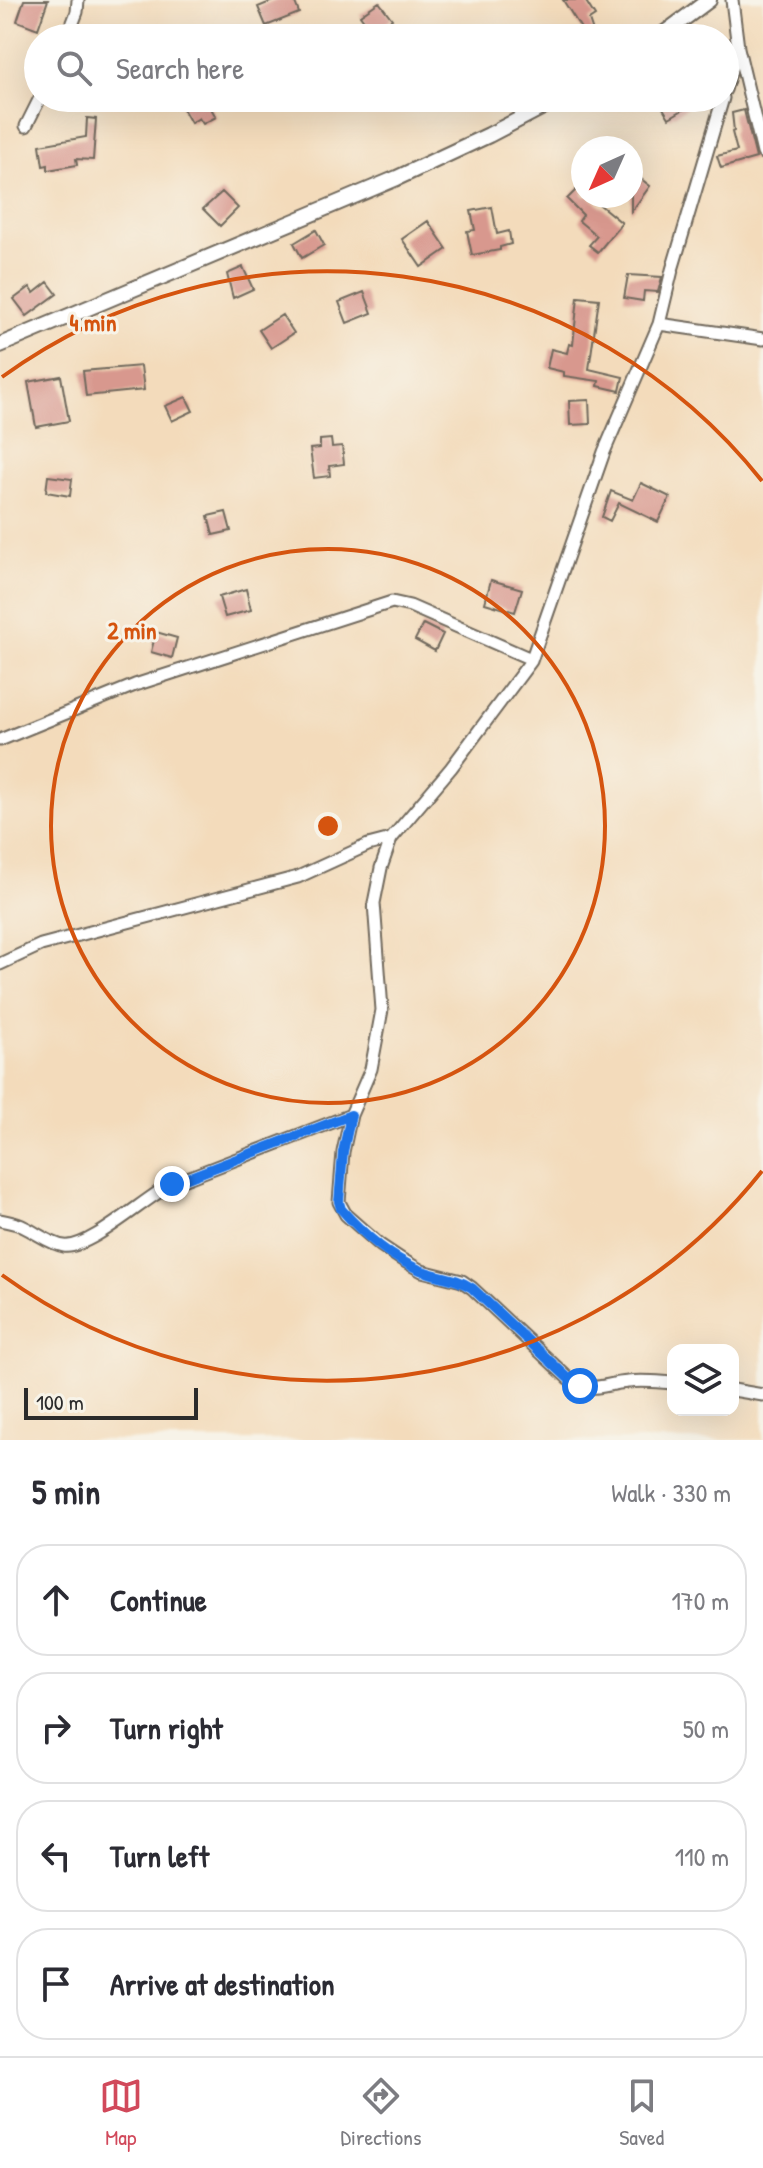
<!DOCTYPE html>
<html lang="en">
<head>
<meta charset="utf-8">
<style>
  body { margin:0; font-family:"Patrick Hand",sans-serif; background:#f7f7f7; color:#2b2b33 }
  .controls { position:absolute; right:24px; bottom:24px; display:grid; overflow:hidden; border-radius:16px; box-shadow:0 8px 32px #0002 }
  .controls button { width:72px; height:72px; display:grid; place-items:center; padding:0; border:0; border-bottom:2px solid #e1e1e2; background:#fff; color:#2b2b33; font:40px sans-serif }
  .compass { position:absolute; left:571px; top:136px; width:72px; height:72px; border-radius:50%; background:#fff; box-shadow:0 8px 32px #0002; rotate:225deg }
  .scale { position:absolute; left:24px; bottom:20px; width:174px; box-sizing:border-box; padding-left:8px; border:4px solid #2b2b2b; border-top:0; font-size:22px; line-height:28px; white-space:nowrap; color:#2b2b2b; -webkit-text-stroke:6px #f7f3e8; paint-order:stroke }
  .stop { position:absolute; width:24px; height:24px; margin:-18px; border:6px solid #1a73e8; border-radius:50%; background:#fff }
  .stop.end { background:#1a73e8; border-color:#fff; box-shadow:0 2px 8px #0008 }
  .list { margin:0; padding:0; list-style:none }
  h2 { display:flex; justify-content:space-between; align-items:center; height:104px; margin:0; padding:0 32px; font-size:34px }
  h2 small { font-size:26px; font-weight:400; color:#7c7c81 }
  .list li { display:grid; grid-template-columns:52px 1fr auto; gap:24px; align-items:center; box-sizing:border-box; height:112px; margin:0 16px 16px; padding:0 16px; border:2px solid #e1e1e2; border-radius:32px }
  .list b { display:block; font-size:30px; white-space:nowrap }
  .list em { font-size:26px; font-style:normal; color:#7c7c81 }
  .icon { flex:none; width:44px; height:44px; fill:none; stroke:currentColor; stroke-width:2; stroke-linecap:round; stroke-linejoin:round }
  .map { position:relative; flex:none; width:763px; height:1440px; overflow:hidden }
  .search { position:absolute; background:#fff; box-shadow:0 8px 32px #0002; left:24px; right:24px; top:24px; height:88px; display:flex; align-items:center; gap:20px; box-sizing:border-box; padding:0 28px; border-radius:44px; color:#7c7c81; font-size:30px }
  .sheet { height:616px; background:#fff }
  nav { display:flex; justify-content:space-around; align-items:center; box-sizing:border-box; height:112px; border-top:2px solid #e1e1e2; background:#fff; font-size:22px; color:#7c7c81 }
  nav a { display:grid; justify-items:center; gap:4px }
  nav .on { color:#d1495b }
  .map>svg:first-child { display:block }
  .building { fill:#d8988e }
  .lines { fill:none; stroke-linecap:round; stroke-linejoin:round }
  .minor-casing { stroke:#71695d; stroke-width:15 }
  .tertiary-casing { stroke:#71695d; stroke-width:18 }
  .minor { stroke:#fff; stroke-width:11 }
  .tertiary { stroke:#fff; stroke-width:14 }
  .route { stroke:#1a73e8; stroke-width:10 }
  .ring { fill:none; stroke:#d5540f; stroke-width:4 }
  .centre { fill:#d5540f; stroke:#f7f3e8; stroke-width:4 }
  .ring-label { font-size:24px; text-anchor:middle; font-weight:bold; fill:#d5540f; stroke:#f7f3e8; stroke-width:6; stroke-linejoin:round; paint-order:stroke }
</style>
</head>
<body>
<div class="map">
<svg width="763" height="1440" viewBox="0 0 763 1440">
  <rect width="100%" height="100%" fill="#f7f3e8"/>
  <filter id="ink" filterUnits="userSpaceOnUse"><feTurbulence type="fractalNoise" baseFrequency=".0125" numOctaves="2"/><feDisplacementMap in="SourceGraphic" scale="16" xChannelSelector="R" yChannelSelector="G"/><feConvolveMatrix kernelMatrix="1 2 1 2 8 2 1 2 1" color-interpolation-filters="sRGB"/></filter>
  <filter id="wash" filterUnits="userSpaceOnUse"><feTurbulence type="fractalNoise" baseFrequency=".006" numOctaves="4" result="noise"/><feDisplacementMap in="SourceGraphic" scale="32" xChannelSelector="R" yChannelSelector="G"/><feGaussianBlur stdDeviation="1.8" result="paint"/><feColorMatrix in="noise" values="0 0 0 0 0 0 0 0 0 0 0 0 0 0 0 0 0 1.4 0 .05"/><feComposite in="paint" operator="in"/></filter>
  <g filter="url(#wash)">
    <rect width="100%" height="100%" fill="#f3dbbb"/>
    <g id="blocks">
      <!-- building -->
      <path class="building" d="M24 0H48L38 29 17 21Z
        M275 0H294L299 13 266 26 258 7Z
        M563 0H585L595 16 589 20 595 38H587Z
        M379 2 392 19 373 33 360 15Z
        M177 98H222L209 105 216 117 203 124 199 118 191 123Z
        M668 98H703L669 118 660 103Z
        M744 110 756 158 721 168 717 156 737 151 732 132 734 131 732 113Z
        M87 118 96 119 93 160 76 159 77 165 48 170V165L43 166 40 145 86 137Z
        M631 171 650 186 631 212Z
        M579 187 583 191V196H589L622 223 598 252 589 245 597 236 579 221 583 215 567 199Z
        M222 192 238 208 220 226 203 209Z
        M492 207 497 234 509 231 511 244 500 247V250L472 255 467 231 475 230 471 211Z
        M428 221 447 249 421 267 402 239Z
        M316 230 324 245 302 258 294 243Z
        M243 267 253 289 233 298 227 274Z
        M628 275 662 277 658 292 644 291 643 301 624 298Z
        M48 282 57 294 27 316 14 299 30 287 34 293Z
        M364 292 372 313 347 323 339 302Z
        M578 297 599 299 589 369 623 377 620 391 598 386 599 381 564 376V372L547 368 551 349 567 353 569 344 573 345Z
        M282 315 294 333 271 348 259 330Z
        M141 366 144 390 86 396 83 371Z
        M61 376 69 421 36 427 28 382Z
        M186 397 193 411 172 421 165 406Z
        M589 400 590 424 570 425 569 401Z
        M331 439 332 447 342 446 344 464 329 466 330 476 314 478 310 449 320 448V440Z
        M48 476 72 479 70 496 46 492Z
        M641 483 670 497 658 522 619 503 610 521 602 517 611 491 633 500Z
        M226 512 231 531 213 535 208 516Z
        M491 580 522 589 515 612 485 603Z
        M246 589 251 610 225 617 219 597Z
        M423 624 443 634 435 651 415 640Z
        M156 632 177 638 172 658 151 652Z"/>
    </g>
  </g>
  <g filter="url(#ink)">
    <use href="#blocks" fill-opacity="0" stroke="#71695d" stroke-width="2"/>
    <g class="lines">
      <defs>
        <path id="minor" d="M732 0 738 48 763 153
          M67 38 77 12 78 0
          M725 90 737 49
          M26 126 40 98
          M659 324 763 339
          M0 740 135 685 392 602 410 606 531 659
          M0 964 41 945 298 877 368 845 391 839
          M0 1220C8 1222 17 1223 24 1227 37 1233 50 1244 64 1246 89 1250 147 1196 172 1184L351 1115
          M673 1383C658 1382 643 1380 628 1382 601 1384 593 1395 568 1378L472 1288 462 1281 422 1271 401 1259 380 1245 346 1215 339 1202 343 1152 351 1115 371 1069 382 1010 374 903 381 868 391 839 451 768 531 661 604 452 659 324 672 270 723 98
          M733 1390 763 1395"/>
        <path id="tertiary" d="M658 38 709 0
          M0 345 397 178 489 135 560 98"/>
      </defs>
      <!-- minor casing -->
      <use href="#minor" class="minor-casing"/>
      <!-- tertiary casing -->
      <use href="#tertiary" class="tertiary-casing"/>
      <!-- minor -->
      <use href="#minor" class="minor"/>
      <!-- tertiary -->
      <use href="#tertiary" class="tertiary"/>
    </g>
  </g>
  <g class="lines" filter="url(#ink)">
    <!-- route -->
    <path class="route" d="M172 1184 351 1115 343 1152 339 1202 341 1209C362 1233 390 1257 420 1270 437 1277 456 1277 472 1288L568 1378 580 1386"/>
  </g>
  <!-- distance rings -->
  <g class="ring">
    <circle cx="328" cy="826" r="277"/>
    <path d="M762 1171A555 555 0 0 1 2 1275M2 377A555 555 0 0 1 762 481"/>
  </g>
  <circle cx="328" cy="826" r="12" class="centre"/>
  <g class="ring-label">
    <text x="93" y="331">4 min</text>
    <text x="132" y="639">2 min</text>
  </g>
</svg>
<div class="controls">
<button><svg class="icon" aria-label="layers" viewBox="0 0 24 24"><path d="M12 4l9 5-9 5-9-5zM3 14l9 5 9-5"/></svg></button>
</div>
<svg class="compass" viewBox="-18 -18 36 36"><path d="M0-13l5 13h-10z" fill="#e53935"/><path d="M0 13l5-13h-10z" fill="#7c7c81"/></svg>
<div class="scale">100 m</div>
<div class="stop" style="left:580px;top:1386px"></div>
<div class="stop end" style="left:172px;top:1184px"></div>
<div class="search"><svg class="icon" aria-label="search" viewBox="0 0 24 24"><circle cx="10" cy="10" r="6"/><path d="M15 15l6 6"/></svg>Search here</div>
</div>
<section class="sheet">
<h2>5 min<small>Walk · 330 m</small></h2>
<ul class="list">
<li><svg class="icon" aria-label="ahead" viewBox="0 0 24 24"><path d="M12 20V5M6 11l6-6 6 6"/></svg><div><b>Continue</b></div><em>170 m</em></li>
<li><svg class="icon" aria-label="right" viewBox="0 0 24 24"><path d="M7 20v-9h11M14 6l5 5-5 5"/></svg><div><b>Turn right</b></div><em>50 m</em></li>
<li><svg class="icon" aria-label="left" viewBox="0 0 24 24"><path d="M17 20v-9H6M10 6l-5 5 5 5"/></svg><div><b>Turn left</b></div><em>110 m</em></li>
<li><svg class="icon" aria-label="arrive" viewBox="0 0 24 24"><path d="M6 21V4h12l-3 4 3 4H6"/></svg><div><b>Arrive at destination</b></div></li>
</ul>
</section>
<nav>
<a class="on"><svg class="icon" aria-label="map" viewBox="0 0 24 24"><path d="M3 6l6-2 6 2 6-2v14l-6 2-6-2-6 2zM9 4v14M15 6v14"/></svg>Map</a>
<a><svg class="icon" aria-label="directions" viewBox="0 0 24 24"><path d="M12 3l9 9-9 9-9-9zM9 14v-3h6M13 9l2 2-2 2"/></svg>Directions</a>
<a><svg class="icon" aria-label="saved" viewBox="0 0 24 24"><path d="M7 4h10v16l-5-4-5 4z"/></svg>Saved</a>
</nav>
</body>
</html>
